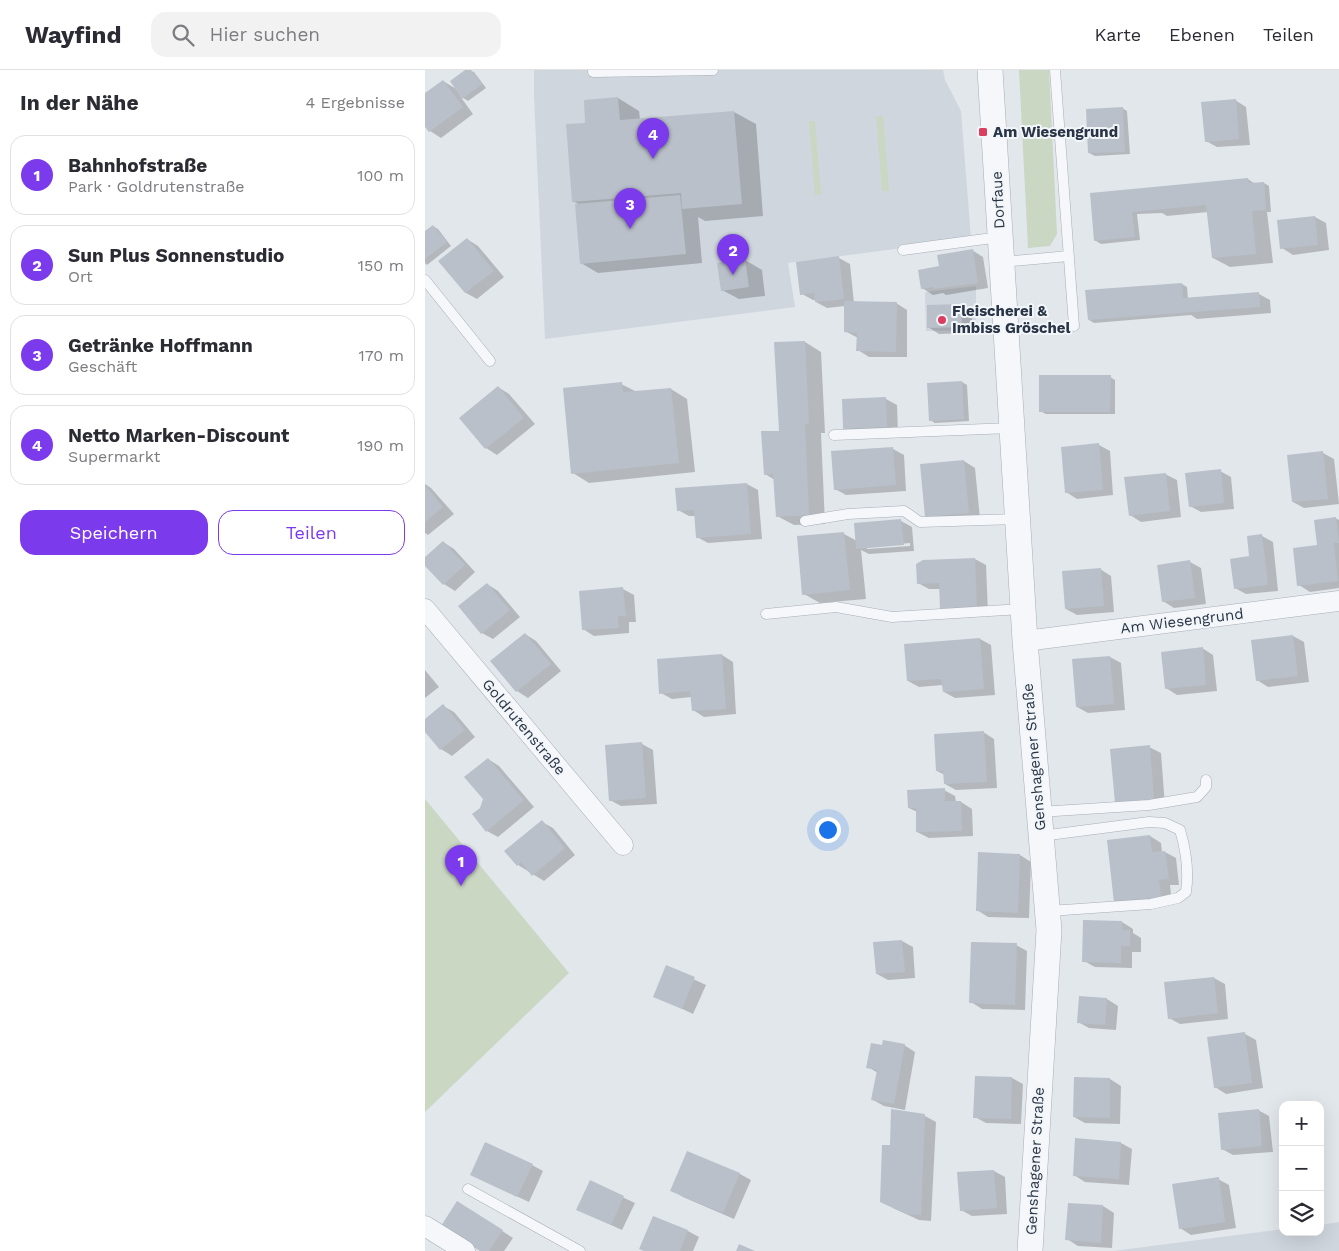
<!DOCTYPE html>
<html lang="de">
<head>
<meta charset="utf-8">
<style>
  body { margin:0; font-family:"Work Sans",sans-serif; background:#f2f2f3; color:#2b2b33 }
  .controls { position:absolute; right:15px; bottom:15px; display:grid; overflow:hidden; border-radius:10px; box-shadow:0 5px 20px #0002 }
  .controls button { width:45px; height:45px; display:grid; place-items:center; padding:0; border:0; border-bottom:1px solid #e1e1e2; background:#fff; color:#2b2b33; font:25px sans-serif }
  .you { position:absolute; left:402px; top:759px; width:18px; height:18px; margin:-12px; border:4px solid #fff; border-radius:50%; background:#1a73e8; box-shadow:0 0 0 8px #1a73e833 }
  .badge { display:grid; place-items:center; width:32px; height:32px; border-radius:50%; background:#7c3aed; color:#fff; font-size:16px; font-weight:700 }
  .pin { position:absolute; translate:-50% -41px; filter:drop-shadow(0 1px 2px #0008) }
  .pin::after { content:''; position:absolute; top:26px; width:18px; height:15px; background:inherit; clip-path:polygon(0 0,100% 0,50% 100%) }
  .list { margin:0; padding:0; list-style:none }
  h2 { display:flex; justify-content:space-between; align-items:center; height:65px; margin:0; padding:0 20px; font-size:21px }
  h2 small { font-size:16px; font-weight:400; color:#7c7c81 }
  .list li { display:grid; grid-template-columns:32px 1fr auto; gap:15px; align-items:center; box-sizing:border-box; height:80px; margin:0 10px 10px; padding:0 10px; border:1px solid #e1e1e2; border-radius:15px }
  .list b { display:block; font-size:19px; white-space:nowrap }
  .list p { margin:0; font-size:16px; white-space:nowrap; color:#7c7c81 }
  .list em { font-size:16px; font-style:normal; color:#7c7c81 }
  .actions { display:flex; gap:10px; padding:15px 20px }
  .actions a { flex:1; padding:11px 0; border:1px solid #7c3aed; border-radius:15px; text-align:center; font-size:18px; color:#7c3aed }
  .actions .main { background:#7c3aed; color:#fff }
  .icon { flex:none; width:28px; height:28px; fill:none; stroke:currentColor; stroke-width:2; stroke-linecap:round; stroke-linejoin:round }
  .map { position:relative; flex:none; width:914px; height:1181px; overflow:hidden }
  header { display:flex; align-items:center; gap:30px; box-sizing:border-box; height:70px; padding:0 25px; background:#fff; border-bottom:1px solid #e1e1e2 }
  header strong { font-size:24px }
  nav { display:flex; gap:28px; margin-inline-start:auto; font-size:18px }
  .search { width:350px; height:45px; background:#f2f2f3; display:flex; align-items:center; gap:12px; box-sizing:border-box; padding:0 18px; border-radius:15px; color:#7c7c81; font-size:19px }
  main { display:flex }
  aside { flex:1; background:#fff }
  .map>svg:first-child { display:block }
  .built { fill:#d0d6de }
  .green { fill:#c9d7c3 }
  .shadow { fill:#0003; fill-rule:evenodd }
  .building { fill:#b9c0ca }
  .lines { fill:none; stroke-linecap:round; stroke-linejoin:round }
  .service-casing { stroke:#a7aeb7; stroke-width:11 }
  .minor-casing { stroke:#a7aeb7; stroke-width:21 }
  .tertiary-casing { stroke:#a7aeb7; stroke-width:26 }
  .service { stroke:#f6f7fa; stroke-width:10 }
  .minor { stroke:#f6f7fa; stroke-width:20 }
  .tertiary { stroke:#f6f7fa; stroke-width:25 }
  .poi-dot { fill:#da3e61; stroke:#f3f6f9; stroke-width:2 }
  .labels { text-anchor:middle; stroke-width:4; stroke-linejoin:round; paint-order:stroke }
  .poi-label { font-size:15px; font-weight:bold; fill:#293546; stroke:#f3f6f9; text-anchor:start }
  .street-label { font-size:15px; fill:#293546; stroke:#f3f6f9 }
</style>
</head>
<body>
<header>
<strong>Wayfind</strong>
<div class="search"><svg class="icon" aria-label="search" viewBox="0 0 24 24"><circle cx="10" cy="10" r="6"/><path d="M15 15l6 6"/></svg>Hier suchen</div>
<nav><a>Karte</a><a>Ebenen</a><a>Teilen</a></nav>
</header>
<main>
<aside>
<h2>In der Nähe<small>4 Ergebnisse</small></h2>
<ul class="list">
<li><span class="badge">1</span><div><b>Bahnhofstraße</b><p>Park · Goldrutenstraße</p></div><em>100 m</em></li>
<li><span class="badge">2</span><div><b>Sun Plus Sonnenstudio</b><p>Ort</p></div><em>150 m</em></li>
<li><span class="badge">3</span><div><b>Getränke Hoffmann</b><p>Geschäft</p></div><em>170 m</em></li>
<li><span class="badge">4</span><div><b>Netto Marken-Discount</b><p>Supermarkt</p></div><em>190 m</em></li>
</ul>
<div class="actions"><a class="main">Speichern</a><a>Teilen</a></div>
</aside>
<div class="map">
<svg width="914" height="1181" viewBox="0 0 914 1181">
  <rect width="100%" height="100%" fill="#e2e7ec"/>
  <!-- built -->
  <path class="built" d="M109 0H518L520 10 536 41 546 169 363 193 370 237 120 269 109 26Z
    M551 216V260L501 261 500 222Z
    M914 1152V1181H688L858 1159V1162H895V1155Z"/>
  <!-- green -->
  <path class="green" d="M594 0H624L632 164 625 176 603 178Z
    M458 46 464 121H457L451 47Z
    M384 51H390L396 125H390Z
    M0 729 144 903 0 1042Z"/>
  <!-- shadow -->
  <path class="shadow" d="M42 0 49 2 61 18 43 31 35 26 48 44 16 68 5 61 0 55V25L18 11 33 20Z
    M193 28 214 41 215 49 309 42 331 54 338 146 280 151 273 147 277 193 173 203 156 193 155 135 148 131 162 54Z
    M810 30 821 37 825 75 792 77 781 71Z
    M697 38 702 41 705 84 670 86 664 83Z
    M823 109 830 114 839 113 844 116 846 142H842L848 193 805 197 788 188 783 142 742 146 737 143 712 144 715 170 676 174 671 171 666 124Z
    M890 147 901 153 904 180 868 185 857 178Z
    M8 156 13 159 26 176 2 195 0 193V163Z
    M42 169 53 176 79 207 52 229 41 223 15 191Z
    M547 180 558 187 563 218 521 225 518 223 508 225 497 218 516 197Z
    M414 188 425 194 429 233H471L482 240V287H444L433 280V268L420 261V236L402 238 391 232V230H388L377 224Z
    M320 190 337 200 340 226 314 229 297 220Z
    M757 214 762 217 763 229 834 224 845 230 846 243 772 249 766 245 669 253 664 250Z
    M536 235 547 242V263L514 264 503 257Z
    M380 272 396 282 400 363H396L400 454 369 455 352 446 350 410 340 404 356 362Z
    M685 307 690 310V344H621L615 341Z
    M537 312 542 315 544 351 510 353 505 350Z
    M196 314 212 322 246 319 262 329 270 402 164 413 148 403Z
    M73 317 84 324 110 354 72 385 61 378 36 348Z
    M461 329 472 335 473 363 430 365 419 358Z
    M674 375 685 381 688 425 652 429 641 422Z
    M468 379 479 385 481 421 421 425 410 419Z
    M898 383 909 389 914 434 879 438 868 432Z
    M539 391 550 398 555 449 512 453 501 447Z
    M795 401 806 407 809 439 776 442 765 436Z
    M740 404 752 410 756 447 716 452 705 445Z
    M0 414 6 418 29 444 3 465 0 463Z
    M322 414 333 420 337 469 283 473 272 467 271 446H264L253 440Z
    M910 448 914 450V518L885 522 874 515 894 476Z
    M476 451 487 457 489 481 444 484 436 480 441 529 395 533 379 524 374 468 419 464 432 471ZM485 473V476L442 479V477Z
    M837 466 848 472 853 521 821 524 810 518Z
    M18 472 29 479 50 502 30 521 19 514 0 494V489Z
    M550 489 561 495 563 543 515 519H504L493 513Z
    M765 492 776 498 781 534 749 538 738 531Z
    M675 499 686 506 689 542 652 545 641 539Z
    M62 514 73 521 95 547 68 569 57 563Z
    M198 519 209 525 211 552H204V563L169 566 158 559Z
    M100 564 111 571 136 601 103 628 92 621 67 591Z
    M868 566 879 572 884 612 843 617 832 610Z
    M555 569 566 575 570 625 530 628 519 622 518 615 494 617 483 611Z
    M777 578 788 585 792 621 752 625 741 618Z
    M297 585 308 592 311 644 279 647 268 640 267 627 247 629 236 623Z
    M685 587 696 593 700 640 663 643 652 637 648 590Z
    M0 600 14 617 0 628Z
    M18 636 29 642 50 667 27 686 16 679 0 661V651Z
    M558 662 569 669 572 718 531 720 520 714V705L512 701Z
    M217 674 228 680 232 734 196 736 185 730Z
    M724 677 736 683 740 736 702 738Z
    M63 689 74 696 109 737 73 767 62 761 56 739 59 728Z
    M519 720 530 726 531 732H536L547 739 548 766 504 768 492 762V742L484 738Z
    M117 752 128 758 150 785 119 811 93 795Z
    M725 766 736 773 737 782H740L751 788 754 815H745L747 833 701 838Z
    M595 785 606 792 604 848 563 847 552 840Z
    M659 852H697L708 859V863L716 868V882H707V898L670 897 659 891Z
    M477 871 488 877 490 908 463 910 452 904Z
    M591 875 602 881 600 940 557 939 546 932Z
    M242 897 281 915 268 944 230 926Z
    M789 908 800 914 803 949 755 954 744 948Z
    M682 929 693 936 691 960 664 958 653 952Z
    M820 964 831 970 838 1018 801 1024 790 1017Z
    M479 975 490 982 480 1040 459 1036 448 1030 453 1003 443 997Z
    M587 1008 598 1014 596 1054 561 1053 550 1047Z
    M685 1009 696 1016 695 1054 660 1053 649 1047Z
    M833 1040 844 1046 848 1082 808 1085 797 1079Z
    M500 1046 511 1052 506 1151 494 1150 468 1138 467 1076Z
    M696 1073 707 1079 704 1115 660 1112 649 1105Z
    M263 1082 315 1104 326 1110 309 1149 258 1127 247 1120Z
    M107 1095 118 1101 104 1132 57 1110Z
    M569 1101 580 1107 582 1144 547 1146 536 1140Z
    M793 1109 804 1115 811 1158 766 1165 755 1158Z
    M165 1112 210 1133 197 1160 164 1145Z
    M644 1134 678 1136 689 1143 687 1178 653 1176 642 1169Z
    M43 1139 88 1168 79 1181H57Z
    M229 1147 263 1161 274 1167 268 1181H220Z"/>
  <!-- building -->
  <path class="building" d="M40 0H46L57 14 37 29 25 11Z
    M18 10 38 37 4 62 0 57V23Z
    M193 27 195 50 309 41 317 134 257 139 256 123 147 132 141 54 160 53 159 30Z
    M811 29 814 69 780 72 776 32Z
    M698 37 700 82 663 83 661 39Z
    M823 108 824 113 839 112 841 140 827 141 831 184 787 188 781 135 707 142 710 167 669 171 665 123Z
    M255 125 261 184 155 194 150 134Z
    M890 146 893 175 855 179 852 150Z
    M8 155 22 172 0 189V161Z
    M42 168 69 201 40 223 13 191Z
    M548 179 553 213 509 219 508 217 496 219 493 200 514 196 512 185Z
    M414 186 419 229 390 232 389 223 375 225 371 192Z
    M320 189 324 217 296 221 292 193Z
    M757 213 758 228 834 222 835 237 663 250 660 220Z
    M419 231 472 232 471 282 431 281 432 263 419 262Z
    M536 234 537 257 502 258V235Z
    M380 271 384 354H380L384 445 351 447 348 404 339 405 336 361H354L349 272Z
    M614 305H686L685 342H614Z
    M537 311 539 349 504 351 502 313Z
    M197 312 198 322 246 318 254 393 146 404 138 318Z
    M73 316 99 348 60 379 34 348Z
    M461 327 462 357 418 359 417 329Z
    M674 373 678 420 640 423 636 377Z
    M468 377 471 415 409 420 406 381Z
    M898 381 903 429 867 432 862 385Z
    M539 390 544 443 500 447 495 394Z
    M796 399 799 433 764 437 760 403Z
    M741 403 745 441 704 446 699 407Z
    M322 413 326 464 271 468 269 440 252 441 250 418Z
    M0 415 18 437 0 452Z
    M911 447 914 473H909L913 511 872 516 868 478 892 475 889 450Z
    M476 449 479 475 431 479 429 453Z
    M419 462 425 520 377 525 372 466Z
    M837 464 843 515 809 519 805 489 824 486 822 466Z
    M18 471 40 495 18 515 0 496V487Z
    M550 488 552 538 515 539 514 513 492 514 491 494 498 490Z
    M765 490 770 528 737 532 732 495Z
    M676 498 679 536 640 539 637 501Z
    M62 513 85 540 56 564 33 536Z
    M198 517 201 546H193L194 558 157 560 154 521Z
    M100 563 126 594 91 622 65 591Z
    M868 565 873 606 831 611 826 570Z
    M555 568 559 619 518 622 516 609 482 611 479 574Z
    M778 577 781 615 740 619 736 582Z
    M297 584 301 639 267 641 265 621 234 624 232 589Z
    M685 586 689 634 651 637 647 589Z
    M18 634 40 660 15 680 0 662V649Z
    M559 661 562 712 519 714 518 701H511L509 664Z
    M217 672 221 728 184 731 180 675Z
    M725 675 729 730 690 733 685 679Z
    M63 688 99 730 61 762 47 744 55 738 58 729 39 707Z
    M520 718V731H536L537 761 491 762V738H483L482 720Z
    M117 750 140 778 107 806 96 792 92 796 79 781Z
    M725 765 727 782 740 781 744 809 734 810 736 827 689 833 682 770Z
    M553 782 595 784 593 843 551 841Z
    M658 850 697 851V860H705V876H696V893L657 892Z
    M477 870 480 902 451 904 448 872Z
    M546 872 592 873 590 935 544 933Z
    M241 895 270 907 257 939 228 927Z
    M789 907 793 943 743 949 739 912Z
    M654 926 682 928 680 955 652 953Z
    M820 962 827 1013 789 1018 782 967Z
    M458 970 480 974 469 1034 446 1030 452 1000 441 998 446 973 457 975Z
    M550 1006 587 1007 586 1049 548 1048Z
    M649 1007 685 1008V1048L648 1047Z
    M466 1039 500 1044 496 1145 481 1144 455 1132 457 1075H465Z
    M834 1039 837 1076 796 1080 793 1043Z
    M650 1068 696 1072 694 1109 648 1106Z
    M60 1072 108 1094 92 1127 45 1105Z
    M262 1081 315 1103 298 1143 245 1121Z
    M569 1100 572 1138 535 1141 532 1102Z
    M794 1107 800 1152 754 1159 747 1114Z
    M165 1110 199 1126 186 1155 151 1140Z
    M32 1131 78 1160 64 1181H55L16 1156Z
    M643 1133 678 1135 676 1173 640 1170Z
    M228 1146 263 1160 255 1181H219L214 1179Z
    M314 1174 330 1181H311Z"/>
  <g class="lines">
    <defs>
      <path id="service" d="M630 0 649 256
        M168 2 288 0
        M478 180 575 167
        M577 192 644 186
        M0 210 65 291
        M409 365 586 358
        M380 451 423 444 479 441 495 452 592 449
        M341 544 411 537 467 547 598 539
        M614 742 724 735 772 727 781 717V710
        M616 766 724 752 740 753 755 760C761 780 764 801 761 822L753 828 726 834 624 841
        M43 1119 155 1181"/>
      <path id="minor" d="M0 539 198 775
        M600 571 914 531
        M0 1156 40 1181"/>
      <path id="tertiary" d="M565 0 600 571 624 860 605 1181"/>
    </defs>
    <!-- service casing -->
    <use href="#service" class="service-casing"/>
    <!-- minor casing -->
    <use href="#minor" class="minor-casing"/>
    <!-- tertiary casing -->
    <use href="#tertiary" class="tertiary-casing"/>
    <!-- service -->
    <use href="#service" class="service"/>
    <!-- minor -->
    <use href="#minor" class="minor"/>
    <!-- tertiary -->
    <use href="#tertiary" class="tertiary"/>
  </g>
  <!-- markers -->
  <g class="poi-dot">
    <rect x="553" y="57" width="10" height="10" rx="2.5"/>
    <circle cx="517" cy="250" r="5"/>
  </g>
  <g class="labels">
    <!-- poi labels -->
    <g class="poi-label">
      <text x="568" y="67">Am Wiesengrund</text>
      <text x="527" y="246">Fleischerei &amp;<tspan x="527" dy="17">Imbiss Gröschel</tspan></text>
    </g>
    <!-- street labels -->
    <g class="street-label">
      <text transform="translate(573 130) rotate(-93)" y="5">Dorfaue</text>
      <text transform="translate(757 551) rotate(-7)" y="5">Am Wiesengrund</text>
      <text transform="translate(99 657) rotate(50)" y="5">Goldrutenstraße</text>
      <text transform="translate(609 687) rotate(-95)" y="5">Genshagener Straße</text>
      <text transform="translate(610 1091) rotate(-87)" y="5">Genshagener Straße</text>
    </g>
  </g>
</svg>
<div class="controls">
<button>+</button>
<button>−</button>
<button><svg class="icon" aria-label="layers" viewBox="0 0 24 24"><path d="M12 4l9 5-9 5-9-5zM3 14l9 5 9-5"/></svg></button>
</div>
<div class="you"></div>
<div class="pin badge" style="left:36px;top:816px">1</div>
<div class="pin badge" style="left:308px;top:205px">2</div>
<div class="pin badge" style="left:205px;top:159px">3</div>
<div class="pin badge" style="left:228px;top:89px">4</div>
</div>
</main>
</body>
</html>
